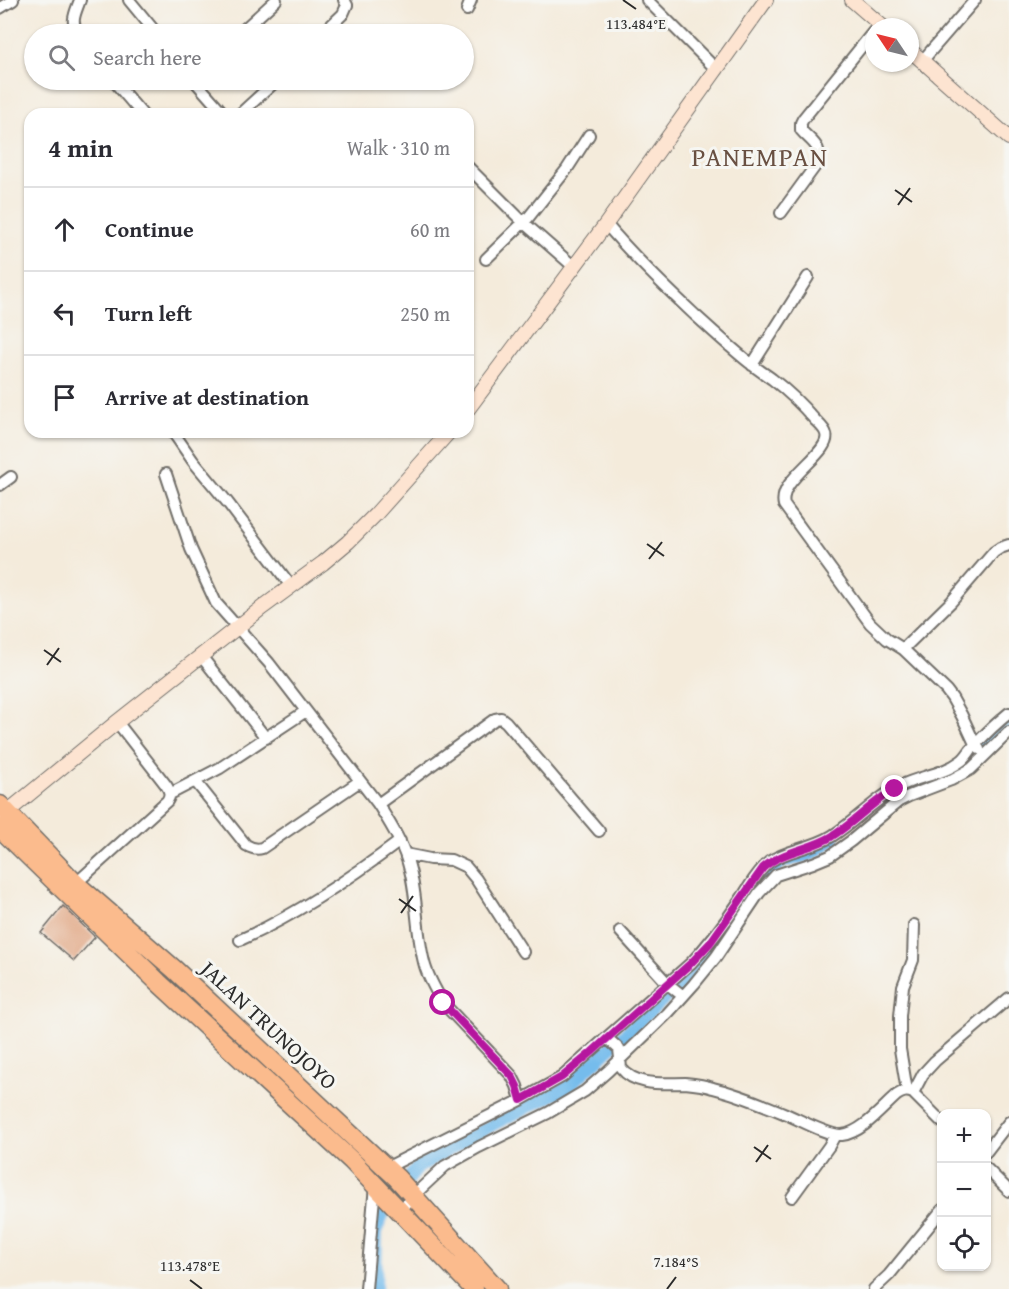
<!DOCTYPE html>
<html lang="en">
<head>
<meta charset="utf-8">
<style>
  body { margin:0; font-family:"Gentium Book Plus",serif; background:#f2f2f3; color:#2b2b33 }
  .controls { position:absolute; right:18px; bottom:18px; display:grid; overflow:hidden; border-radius:12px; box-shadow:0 2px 4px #0004 }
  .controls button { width:54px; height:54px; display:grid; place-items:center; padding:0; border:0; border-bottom:2px solid #e1e1e2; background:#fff; color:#2b2b33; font:30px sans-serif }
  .compass { position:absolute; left:865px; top:18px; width:54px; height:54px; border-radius:50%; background:#fff; box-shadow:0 2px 4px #0004; rotate:305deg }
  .stop { position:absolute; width:18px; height:18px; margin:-14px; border:4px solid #b5179e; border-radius:50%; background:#fff }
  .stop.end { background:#b5179e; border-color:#fff; box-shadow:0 2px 6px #0008 }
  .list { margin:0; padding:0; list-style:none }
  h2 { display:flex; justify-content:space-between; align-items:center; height:78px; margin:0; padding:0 24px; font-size:26px }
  h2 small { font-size:20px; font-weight:400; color:#7c7c81 }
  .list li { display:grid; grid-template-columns:39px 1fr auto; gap:18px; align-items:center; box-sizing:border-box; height:84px; padding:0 24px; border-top:2px solid #e1e1e2 }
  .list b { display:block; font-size:22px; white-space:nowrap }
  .list em { font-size:20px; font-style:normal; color:#7c7c81 }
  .icon { flex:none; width:33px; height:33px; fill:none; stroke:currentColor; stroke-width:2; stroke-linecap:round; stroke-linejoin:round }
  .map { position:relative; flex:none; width:1009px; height:1289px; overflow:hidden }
  .search { position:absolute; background:#fff; box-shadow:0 2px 4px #0004; left:24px; top:24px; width:450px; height:66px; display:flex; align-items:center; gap:15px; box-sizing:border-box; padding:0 21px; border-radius:33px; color:#7c7c81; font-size:22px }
  .panel { position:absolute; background:#fff; box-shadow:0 2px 4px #0004; left:24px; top:108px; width:450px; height:330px; border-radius:18px }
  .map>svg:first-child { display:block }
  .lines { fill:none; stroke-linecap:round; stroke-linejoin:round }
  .canal { stroke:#75bcec; stroke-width:14 }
  .building { fill:#dd966d }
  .street-casing { stroke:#716e69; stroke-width:14 }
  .secondary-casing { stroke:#716e69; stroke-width:16 }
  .highway-casing { stroke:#716e69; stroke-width:21 }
  .street { stroke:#fff; stroke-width:10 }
  .secondary { stroke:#fde4d1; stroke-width:14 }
  .highway { stroke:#fbbb8d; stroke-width:18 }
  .route { stroke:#b5179e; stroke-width:8 }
  .ticks { fill:none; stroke:#2b2b2b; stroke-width:2 }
  .labels { text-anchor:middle; stroke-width:6; stroke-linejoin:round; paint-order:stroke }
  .street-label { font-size:22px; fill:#2b2b2b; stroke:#f6f6f2 }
  .quarter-label { font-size:26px; letter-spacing:1.5px; fill:#695042; stroke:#f6f6f2 }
  .ticks-label { font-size:15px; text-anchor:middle; fill:#2b2b2b; stroke:#f6f6f2; stroke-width:6; stroke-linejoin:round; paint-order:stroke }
</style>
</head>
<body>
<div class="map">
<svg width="1009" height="1289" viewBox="0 0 1009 1289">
  <rect width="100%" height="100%" fill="#f6f6f2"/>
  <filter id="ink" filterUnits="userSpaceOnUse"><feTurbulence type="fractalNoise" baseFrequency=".0167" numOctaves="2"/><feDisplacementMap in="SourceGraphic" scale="12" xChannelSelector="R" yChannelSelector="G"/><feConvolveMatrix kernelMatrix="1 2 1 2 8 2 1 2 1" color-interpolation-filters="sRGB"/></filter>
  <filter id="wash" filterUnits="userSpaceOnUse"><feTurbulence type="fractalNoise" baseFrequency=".008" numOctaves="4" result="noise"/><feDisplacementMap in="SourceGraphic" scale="24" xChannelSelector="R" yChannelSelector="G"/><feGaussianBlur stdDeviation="1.35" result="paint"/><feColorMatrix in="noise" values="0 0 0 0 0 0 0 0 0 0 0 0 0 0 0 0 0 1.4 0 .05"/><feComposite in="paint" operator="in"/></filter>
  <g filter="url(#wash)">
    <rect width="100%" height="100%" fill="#f4ebdb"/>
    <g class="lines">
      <!-- canal -->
      <path class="canal" d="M969 757 1009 720
        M746 898 765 873 783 861 811 854 833 838
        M375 1289 376 1230 384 1210 418 1167 495 1123 566 1088 695 970 718 938"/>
    </g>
    <g id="blocks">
      <!-- building -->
      <path class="building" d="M63 906 95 937 74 961 41 933Z"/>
    </g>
  </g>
  <g filter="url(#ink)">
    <use href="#blocks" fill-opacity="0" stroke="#716e69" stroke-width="1.5"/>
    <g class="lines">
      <defs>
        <path id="street" d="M129 0 157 34
          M647 0 717 70
          M0 8 13 0
          M467 10 471 0
          M78 34C70 21 75 14 80 0
          M239 34 276 0
          M322 34 343 14 347 5 344 0
          M923 60 975 0
          M113 80 142 114
          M194 80 224 114
          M240 114 277 80
          M468 167 523 222 573 266
          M781 213 816 165C824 146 812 143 801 130V123L803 119 874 31
          M606 224C633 256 664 286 695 315 713 331 731 348 750 363 757 369 765 374 772 379 788 391 802 405 815 420 819 424 825 429 826 434 832 453 777 479 784 505L870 623 887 639 903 649 946 690 952 698 962 716 975 744 979 749
          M486 259 528 218 567 169 589 135
          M752 365 808 277
          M173 432 193 461 228 503 291 586
          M166 474 191 549 216 603 269 663 378 804 495 719 501 718 506 722 599 831
          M0 485 11 477
          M903 649 951 602 994 552 1000 548 1009 545
          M201 656 266 738
          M195 781 246 845C251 848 256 850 262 848L360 781
          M170 794 220 768 306 711
          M378 804C391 825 404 845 410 870 418 901 416 935 425 966 429 979 436 991 443 1003L512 1076 517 1086 521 1100
          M405 854 430 859 451 860 466 867 476 879 523 952
          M73 886 167 801C171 795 170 791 166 785L117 722
          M620 931 668 984 683 996
          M240 940C298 914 351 878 400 841
          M607 1038 619 1049 621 1068C636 1087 664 1083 685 1083 695 1084 704 1085 713 1088 738 1094 762 1104 786 1114 800 1120 829 1136 842 1135 862 1133 882 1108 897 1095 902 1092 906 1090 913 1093L942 1122
          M907 1091 900 1049V1016L903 986 913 960 914 925
          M913 1093 923 1074 935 1061 1009 998
          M986 1152 1009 1122
          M386 1168 521 1100 562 1077 691 963C709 944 724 924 739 902 748 890 756 872 769 862 786 850 813 848 832 836 856 821 878 796 902 785 921 776 944 774 961 761 967 757 970 749 976 744 986 733 998 722 1009 713
          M986 1168 1009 1191
          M792 1197 829 1146 835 1135
          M400 1211 414 1195 445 1166 479 1147 548 1113 585 1091 608 1071 668 1013 694 984 716 957 759 893 776 875 813 863 830 856 851 841 899 801 909 796 951 780 971 769 1009 732
          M366 1289 375 1185
          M874 1289 889 1275 942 1210"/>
        <path id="secondary" d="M852 0 883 27
          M910 50 1009 138
          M468 409 606 224 766 0
          M0 818 117 722 263 607 323 563 348 542 375 515 449 432"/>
        <path id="highway" d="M0 805 76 884 174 969 397 1178 497 1289
          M0 828 158 982 352 1161 474 1289"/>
      </defs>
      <!-- street casing -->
      <use href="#street" class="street-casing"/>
      <!-- secondary casing -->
      <use href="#secondary" class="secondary-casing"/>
      <!-- highway casing -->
      <use href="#highway" class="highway-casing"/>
      <!-- street -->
      <use href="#street" class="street"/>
      <!-- secondary -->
      <use href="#secondary" class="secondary"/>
      <!-- highway -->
      <use href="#highway" class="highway"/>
    </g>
  </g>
  <g class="lines" filter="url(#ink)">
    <!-- route -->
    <path class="route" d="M443 1003 512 1076 517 1086 521 1100 562 1077 592 1052 691 963 710 943 763 868C782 851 809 850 831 837 854 823 872 802 895 789"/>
  </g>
  <!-- ticks -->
  <path class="ticks" d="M623 0 636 9M895 190 912 202M898 205 910 188M647 544 664 556M649 559 662 542M44 650 61 662M47 665 59 648M399 899 416 911M401 913 413 896M754 1147 771 1159M756 1162 768 1145M190 1280 202 1289M667 1289 676 1277"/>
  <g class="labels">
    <!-- street labels -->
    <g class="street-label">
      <text transform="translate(269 1025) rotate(43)" y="8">JALAN TRUNOJOYO</text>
    </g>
    <!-- quarter labels -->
    <g class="quarter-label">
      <text x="760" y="166">PANEMPAN</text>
    </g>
  </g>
  <g class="ticks-label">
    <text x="636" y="29">113.484°E</text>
    <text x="676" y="1267">7.184°S</text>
    <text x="190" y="1271">113.478°E</text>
  </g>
</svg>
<div class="controls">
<button>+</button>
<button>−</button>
<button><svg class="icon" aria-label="locate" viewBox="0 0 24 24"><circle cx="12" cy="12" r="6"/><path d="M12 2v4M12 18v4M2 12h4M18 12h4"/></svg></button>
</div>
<svg class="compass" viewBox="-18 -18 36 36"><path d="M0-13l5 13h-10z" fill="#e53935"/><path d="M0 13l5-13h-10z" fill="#7c7c81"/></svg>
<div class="stop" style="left:443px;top:1003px"></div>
<div class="stop end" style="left:895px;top:789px"></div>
<div class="search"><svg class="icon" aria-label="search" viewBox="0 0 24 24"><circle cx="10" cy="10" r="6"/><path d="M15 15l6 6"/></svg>Search here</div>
<section class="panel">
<h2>4 min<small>Walk · 310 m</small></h2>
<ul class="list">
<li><svg class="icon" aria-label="ahead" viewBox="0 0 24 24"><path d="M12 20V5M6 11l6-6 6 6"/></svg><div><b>Continue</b></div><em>60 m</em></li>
<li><svg class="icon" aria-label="left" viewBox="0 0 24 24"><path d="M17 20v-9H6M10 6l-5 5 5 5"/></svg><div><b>Turn left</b></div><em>250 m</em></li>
<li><svg class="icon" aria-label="arrive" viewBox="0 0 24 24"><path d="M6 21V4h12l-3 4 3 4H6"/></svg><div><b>Arrive at destination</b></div></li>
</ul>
</section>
</div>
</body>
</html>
